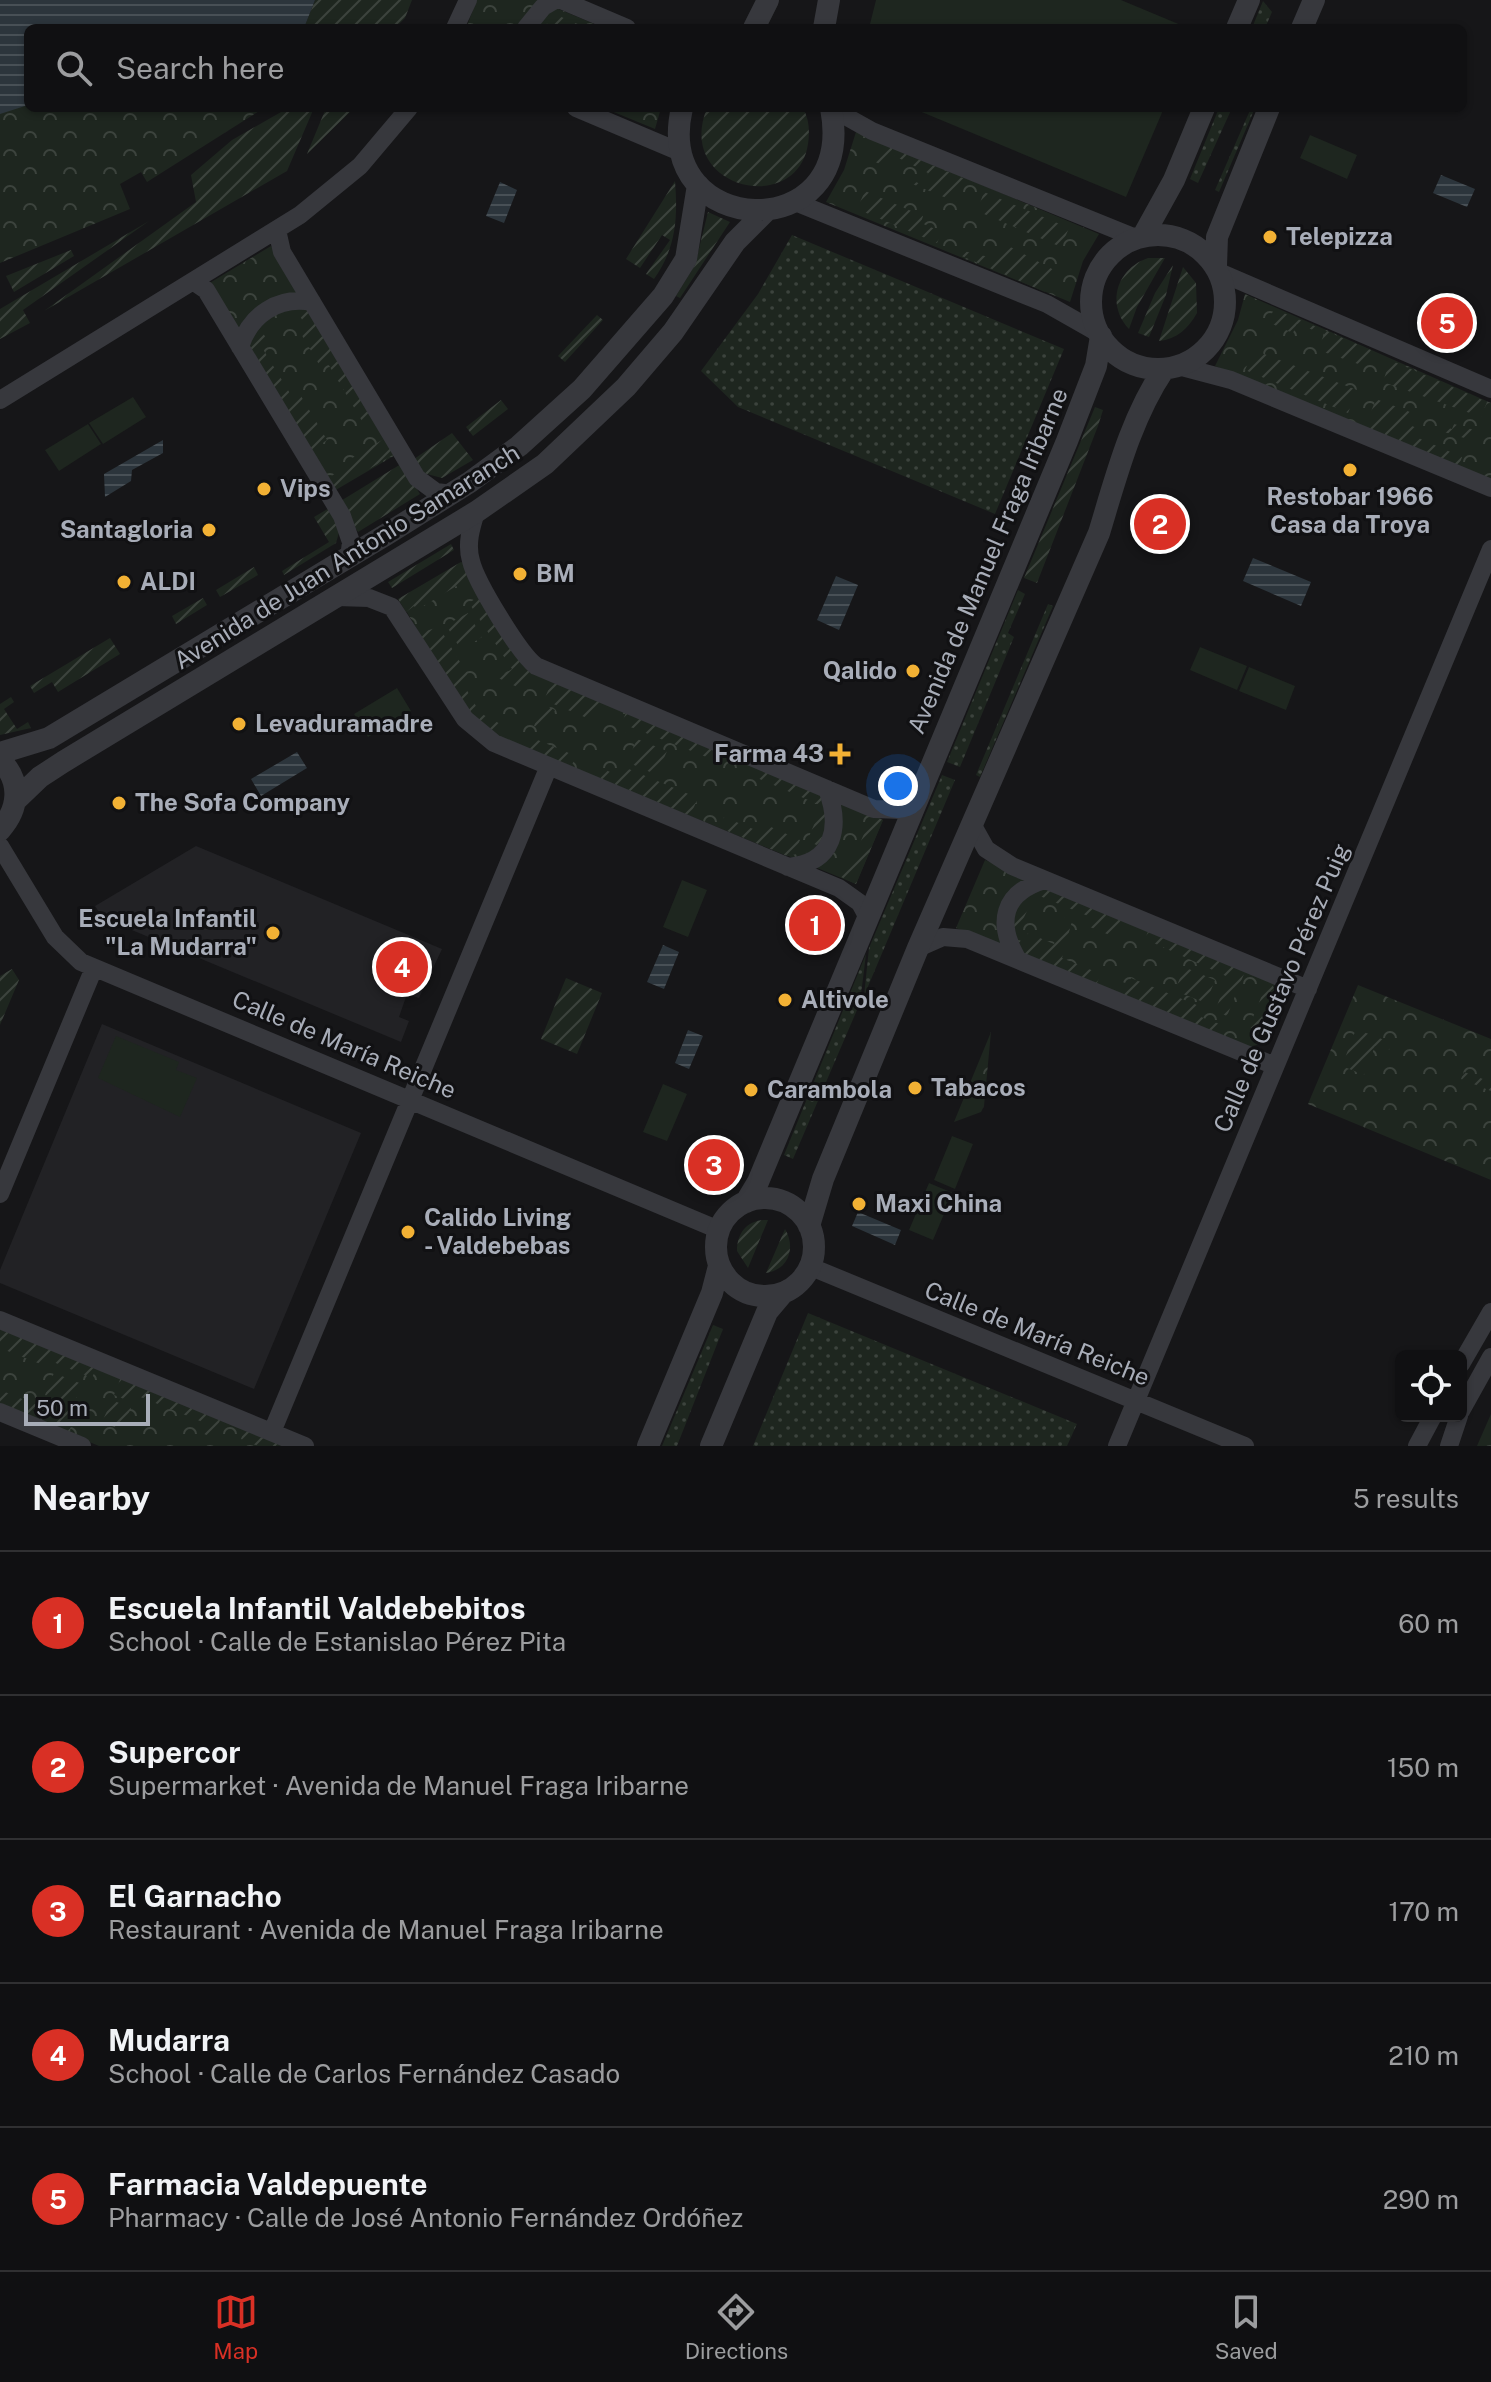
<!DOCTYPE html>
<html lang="en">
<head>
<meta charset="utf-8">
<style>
  body { margin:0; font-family:"Public Sans",sans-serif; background:#19191b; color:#f1f3f6 }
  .controls { position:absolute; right:24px; bottom:24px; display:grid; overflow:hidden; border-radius:12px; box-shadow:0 2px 6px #0004 }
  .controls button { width:72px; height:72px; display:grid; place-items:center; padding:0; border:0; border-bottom:2px solid #303032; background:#101012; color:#f1f3f6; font:40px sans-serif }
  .scale { position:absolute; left:24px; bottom:20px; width:126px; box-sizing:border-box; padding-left:8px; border:4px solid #a8adb8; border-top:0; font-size:22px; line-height:28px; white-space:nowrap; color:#a8adb8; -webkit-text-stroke:6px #111113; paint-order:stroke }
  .you { position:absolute; left:898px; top:786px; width:28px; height:28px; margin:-20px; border:6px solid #fff; border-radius:50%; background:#1a73e8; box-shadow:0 0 0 12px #1a73e833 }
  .badge { display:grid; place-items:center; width:52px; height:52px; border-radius:50%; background:#d93025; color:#fff; font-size:26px; font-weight:700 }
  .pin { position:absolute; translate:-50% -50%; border:4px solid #fff; box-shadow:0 2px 8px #0006 }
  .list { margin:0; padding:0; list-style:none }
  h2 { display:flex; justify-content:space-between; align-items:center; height:104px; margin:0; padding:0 32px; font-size:34px }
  h2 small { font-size:26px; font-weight:400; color:#9c9d9f }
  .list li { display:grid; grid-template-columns:52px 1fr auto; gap:24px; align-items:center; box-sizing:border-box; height:144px; padding:0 32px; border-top:2px solid #303032 }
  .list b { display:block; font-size:30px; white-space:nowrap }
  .list p { margin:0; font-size:26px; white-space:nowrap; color:#9c9d9f }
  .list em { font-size:26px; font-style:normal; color:#9c9d9f }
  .icon { flex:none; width:44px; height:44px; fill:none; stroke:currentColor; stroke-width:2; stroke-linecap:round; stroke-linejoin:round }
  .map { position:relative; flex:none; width:1491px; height:1446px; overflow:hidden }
  .search { position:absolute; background:#101012; box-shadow:0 2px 6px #0004; left:24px; right:24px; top:24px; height:88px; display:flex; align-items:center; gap:20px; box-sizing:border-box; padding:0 28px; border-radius:12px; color:#9c9d9f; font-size:30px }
  .sheet { height:824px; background:#101012 }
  nav { display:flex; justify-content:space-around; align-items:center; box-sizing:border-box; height:112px; border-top:2px solid #303032; background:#101012; font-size:22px; color:#9c9d9f }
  nav a { display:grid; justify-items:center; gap:4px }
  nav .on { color:#d93025 }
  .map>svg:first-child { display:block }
  .built { fill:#222225 }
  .grass { fill:url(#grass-dots) }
  .park { fill:url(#park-crowns) }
  .garden { fill:url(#garden-furrows) }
  .pitch { fill:#1e261f }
  .water { fill:url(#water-rules) }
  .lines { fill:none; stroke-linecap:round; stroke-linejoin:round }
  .minor { stroke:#37383d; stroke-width:18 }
  .tertiary { stroke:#37383d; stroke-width:22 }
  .poi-dot { fill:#f2b134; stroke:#111113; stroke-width:3 }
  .labels { text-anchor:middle; stroke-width:6; stroke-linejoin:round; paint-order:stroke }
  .poi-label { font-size:24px; font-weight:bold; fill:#a8adb8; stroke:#111113; text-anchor:start }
  .street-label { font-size:24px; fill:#a8adb8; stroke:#111113 }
</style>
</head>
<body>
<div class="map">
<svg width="1491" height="1446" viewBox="0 0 1491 1446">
  <defs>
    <pattern id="grass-dots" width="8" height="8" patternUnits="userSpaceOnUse" patternTransform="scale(2)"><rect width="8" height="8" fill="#1e261f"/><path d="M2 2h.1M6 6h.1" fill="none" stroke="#3c433d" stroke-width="1.8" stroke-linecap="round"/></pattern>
    <pattern id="park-crowns" width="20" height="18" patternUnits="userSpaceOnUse" patternTransform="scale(2)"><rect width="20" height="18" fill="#1e261f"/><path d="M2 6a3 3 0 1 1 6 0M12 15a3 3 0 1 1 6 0" fill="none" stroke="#3c433d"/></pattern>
    <pattern id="garden-furrows" width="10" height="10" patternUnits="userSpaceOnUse" patternTransform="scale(2)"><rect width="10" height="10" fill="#1e261f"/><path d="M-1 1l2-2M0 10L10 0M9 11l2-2" fill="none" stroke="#3c433d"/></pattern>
    <pattern id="water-rules" width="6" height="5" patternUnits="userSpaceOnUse" patternTransform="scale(2)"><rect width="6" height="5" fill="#2c353c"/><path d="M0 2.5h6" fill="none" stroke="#485056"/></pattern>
  </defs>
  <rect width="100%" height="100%" fill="#161618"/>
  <!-- built -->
  <path class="built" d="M196 846 442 949 419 998 407 994 399 1017 409 1021 401 1042 103 918 95 906Z
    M102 1024 361 1133 254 1389 0 1283V1270Z"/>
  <!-- grass -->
  <path class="grass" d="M1263 1 1272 12 1265 28H1252Z
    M1219 108H1232L1198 183 1190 179Z
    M1251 108H1255L1219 192 1215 190Z
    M792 235 1064 349 995 514 738 407 701 371 758 294Z
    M1018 590 1025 594 1008 633 1014 637 960 767 947 762Z
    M1048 604 1053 606 980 777 976 775Z
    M942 775 955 780 864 996 869 948Z
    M866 954 860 1003 793 1159 784 1155Z
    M808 1313 1077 1424 1067 1446H753Z
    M713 1325 723 1329 677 1446H662Z"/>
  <!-- park -->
  <path class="park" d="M0 0 28 28V108H264L147 182 141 172 120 184 130 209 0 263Z
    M477 0H537L604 28H466Z
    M604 108H661L655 129Z
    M856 132 1099 234 1083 261 1070 302 826 202 844 170Z
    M271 246 397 454 334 491 208 284Z
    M1245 294 1491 403V479L1215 366 1238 320Z
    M462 562 528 667 883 820 856 884 491 734 473 723 399 599Z
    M985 860 1272 979 1281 1001 1264 1043 1245 1048 956 928Z
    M1358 985 1491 1039V1180L1308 1104Z
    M991 1032 984 1106 981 1112 954 1122Z
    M0 1325 289 1446H99L0 1404Z
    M1491 1414V1446H1477Z"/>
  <!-- garden -->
  <path class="garden" d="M315 0H412L405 18 395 28H304Z
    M552 13 587 28H557L547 24Z
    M288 108H314L287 171 44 311 196 202 191 175 232 140Z
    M326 108H354L307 154Z
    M707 108H803C809 119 810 131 808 144 797 217 674 189 707 108Z
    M880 143 965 179 956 202 910 183 911 180 923 185 928 173 889 153 882 165 873 161Z
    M675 181C678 219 676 248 654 279L646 274 670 240 662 235 640 268 626 259Z
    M865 191 923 216 921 223 942 232 937 243 857 209Z
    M984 192 1069 228 1061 247 977 211Z
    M708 212 730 222 680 298 676 296 695 265Z
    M149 221 23 310 30 323 0 339V309Z
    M1001 242 1054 270 1045 292 957 254 959 250 993 258Z
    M71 250 74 256 14 292 6 276Z
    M1148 258H1165L1137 307 1129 329C1106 305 1116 269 1148 258Z
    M1173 265 1166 295 1149 337 1138 333 1155 293Z
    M1183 267 1196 283 1197 313C1188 329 1177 339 1159 341Z
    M294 306 312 311 373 414 362 421 327 362 320 366 300 332 307 328Z
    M1274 309 1371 350 1364 366 1318 350 1324 334 1297 324 1293 333 1268 322Z
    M597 315 603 320 565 362 558 356Z
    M257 324 268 341 261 346 291 395 298 391 327 440 309 452 246 349Z
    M1254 350 1357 390 1348 413 1245 370Z
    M1390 360 1487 402 1481 417 1383 382Z
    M1376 399 1410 412 1405 423 1419 429 1416 437 1462 457 1459 466 1365 427Z
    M501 400 508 409 473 436 466 427Z
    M1095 407 1103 410 1098 426 1037 583 1024 578Z
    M1454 424 1474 430 1471 440 1444 432 1445 427 1452 429Z
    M452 433 473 460 442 478 423 473 414 459Z
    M387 437 396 453 334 490 327 479 336 473 334 469Z
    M401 464 420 494 358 532 339 502Z
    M331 507 340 529 336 543 284 575 282 571 329 542 314 517Z
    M451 544 454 550 392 588 388 582Z
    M461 562 471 577 417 610 414 606 406 612 398 599Z
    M254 567 258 575 220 597 216 590Z
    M481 595 535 671 526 691 498 678 512 669 469 603Z
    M203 598 207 605 176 624 172 616Z
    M468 613 482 637 461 650 446 625Z
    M439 627 472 682 465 687 480 713 506 727 501 738 474 723 419 633Z
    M110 638 120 654 58 692 52 682 34 693 30 686Z
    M553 679 603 701 594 721 544 700Z
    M11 697 14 702 4 709 17 729 28 722 31 728 0 735V704Z
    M543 704 555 710 546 731 534 726Z
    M627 710 719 749 714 760 628 726 625 733 619 730Z
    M533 738 576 756 571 767 529 749Z
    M637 739 667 751 657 775 627 762Z
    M760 766 819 793 829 817 819 846 807 841 822 806 755 777Z
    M624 767 698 798 690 816 599 778 603 769 620 776Z
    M872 815 883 820 856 884 841 877 845 868 849 869Z
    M724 817 758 831 762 823 800 840 797 847 807 852 787 856 720 828Z
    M1040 887 1125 917 1117 938 1085 925 1088 916 1035 894 1018 930 1008 926 1013 904Z
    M1065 917 1072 921 1062 958 1101 974 1096 985 1007 948 1011 937 1024 942 1028 933 1054 944Z
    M1149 929 1246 969 1227 1016 1215 1011 1228 977 1145 939Z
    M1184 967 1215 980 1206 1003 1175 991Z
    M12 969 19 980 0 1025V976Z
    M566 978 602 993 577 1054 541 1039Z
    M1131 978 1204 1008 1201 1017 1222 1025 1218 1035 1117 994 1122 982 1129 984Z
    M1269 978 1280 1001 1267 1034 1249 1027Z
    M1356 1029 1392 1043 1389 1050 1375 1046 1364 1075 1342 1066Z
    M1464 1072 1491 1082V1091L1461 1079Z
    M768 1220 748 1268 737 1251C737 1232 748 1219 768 1220Z
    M785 1229C796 1247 789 1270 766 1273Z
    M0 1326 97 1366 92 1378 46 1359 43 1365 0 1348Z
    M54 1373 82 1384 73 1407 45 1395Z
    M121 1377 221 1418 213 1438 202 1433 205 1423 138 1396 134 1403 114 1395Z
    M0 1390 37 1405 40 1399 73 1412 70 1432 0 1404Z
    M112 1400 131 1408 122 1430 102 1422Z
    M245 1428 288 1446H258L241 1439Z"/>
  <!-- pitch -->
  <path class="pitch" d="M876 0H1121L1188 28H869Z
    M912 108H1164L1126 197Z
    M1310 135 1357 155 1347 179 1300 158Z
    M133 397 146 417 103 444 89 423Z
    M88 424 101 444 59 471 45 450Z
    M1200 647 1247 666 1237 690 1190 670Z
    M1249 667 1295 686 1286 710 1239 691Z
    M397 688 411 711 368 737 354 714Z
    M682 880 707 890 688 937 663 927Z
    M116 1036 179 1062 176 1070 197 1078 180 1117 98 1078Z
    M663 1084 687 1094 667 1141 643 1132Z
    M952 1136 973 1144 955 1189 934 1180Z
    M929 1183 953 1193 933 1240 909 1230Z"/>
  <!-- water -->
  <path class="water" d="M0 0H315L304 28H28V105L0 114Z
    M1441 175 1475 189 1467 207 1433 193Z
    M500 182 517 190 504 223 486 216Z
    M163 440V453L132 470 131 481 105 497 104 474Z
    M1253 558 1311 582 1301 606 1243 581Z
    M836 576 858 585 839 630 817 620Z
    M297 752 307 768 261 796 251 779Z
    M663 945 679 952 664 989 647 982Z
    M688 1030 703 1036 689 1069 675 1063Z
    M858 1212 901 1230 895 1245 852 1226Z"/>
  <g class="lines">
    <!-- minor -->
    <path class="minor" d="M561 0 627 28
      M455 28 468 0
      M526 28 543 7 555 0
      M576 108 680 152
      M831 108 872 131 1136 238
      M795 202 1047 304 1098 333
      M277 230 282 252 417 478 436 492 452 494
      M1219 272 1491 389
      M193 281 206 290 342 516 351 542 349 558
      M240 347C250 315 278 296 312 302
      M1178 366 1231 380 1491 488
      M0 400 300 215 360 166 409 108
      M476 512C471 528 466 544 471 561 476 582 519 653 536 666L874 809 902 810 915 805
      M337 597 369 598 392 607 465 719 494 743 839 888 860 903 868 918
      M972 824 986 849 1012 866 1308 989
      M0 846 55 937 81 962 719 1230
      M788 867C835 863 841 826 827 789
      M918 948 943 937 967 939 1275 1066
      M1018 960C996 923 1002 893 1045 880
      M0 1194 94 968
      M811 1267 1245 1446
      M0 1320 305 1446
      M1461 1364 1491 1312
      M1461 1411 1491 1357
      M0 1412 82 1446
      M272 1432 549 766
      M1117 1446 1491 549
      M1417 1446 1433 1416
      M1449 1446 1459 1416"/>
    <!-- tertiary -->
    <path class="tertiary" d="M754 28 768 0
      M824 28 829 0
      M1237 28 1249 0
      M1302 28 1314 0
      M682 108C651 239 858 249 831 108
      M1091 302a67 67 0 1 1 134 0a67 67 0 1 1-134 0Z
      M1143 236 1174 180 1204 108
      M1216 266 1217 237 1269 108
      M0 753 49 738 387 534 470 482 519 446 582 389 663 296 686 259 698 185
      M0 760C22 781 19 809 0 830
      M16 800 40 777 63 762 476 512 545 464 626 387 673 332 735 242 766 211
      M716 1247a49 49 0 1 1 98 0a49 49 0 1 1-98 0Z
      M746 1202 758 1182 1067 441 1096 366 1101 336
      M809 1226 823 1179 918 948 1099 533C1116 477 1131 418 1164 369
      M648 1446 712 1293 719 1266
      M711 1446 767 1312 783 1293"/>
  </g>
  <!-- markers -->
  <g class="poi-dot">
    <circle cx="1270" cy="237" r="8"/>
    <circle cx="1350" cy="470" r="8"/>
    <circle cx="264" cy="489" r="8"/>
    <circle cx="209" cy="530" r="8"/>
    <circle cx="520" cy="574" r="8"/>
    <circle cx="124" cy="582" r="8"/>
    <circle cx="913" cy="671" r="8"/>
    <circle cx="239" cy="724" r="8"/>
    <path d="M836 742h8v8h8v8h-8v8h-8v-8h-8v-8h8z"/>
    <circle cx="119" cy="803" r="8"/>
    <circle cx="273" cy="933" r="8"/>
    <circle cx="785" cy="1000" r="8"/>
    <circle cx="915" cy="1088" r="8"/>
    <circle cx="751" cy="1090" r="8"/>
    <circle cx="859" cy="1204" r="8"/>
    <circle cx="408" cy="1232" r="8"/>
  </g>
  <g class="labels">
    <!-- poi labels -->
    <g class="poi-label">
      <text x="1286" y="245">Telepizza</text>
      <text x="280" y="497">Vips</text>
      <text x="1350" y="505" text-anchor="middle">Restobar 1966<tspan x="1350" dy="28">Casa da Troya</tspan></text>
      <text x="193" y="538" text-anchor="end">Santagloria</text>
      <text x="536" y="582">BM</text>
      <text x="140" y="590">ALDI</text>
      <text x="897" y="679" text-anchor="end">Qalido</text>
      <text x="255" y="732">Levaduramadre</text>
      <text x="824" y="762" text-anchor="end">Farma 43</text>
      <text x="135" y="811">The Sofa Company</text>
      <text x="257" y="927" text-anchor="end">Escuela Infantil<tspan x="257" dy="28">"La Mudarra"</tspan></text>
      <text x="801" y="1008">Altivole</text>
      <text x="931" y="1096">Tabacos</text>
      <text x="767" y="1098">Carambola</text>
      <text x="875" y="1212">Maxi China</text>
      <text x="424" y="1226">Calido Living<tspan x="424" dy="28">- Valdebebas</tspan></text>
    </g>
    <!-- street labels -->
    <g class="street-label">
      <text transform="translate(347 557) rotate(-32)" y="8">Avenida de Juan Antonio Samaranch</text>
      <text transform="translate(988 561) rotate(-67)" y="8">Avenida de Manuel Fraga Iribarne</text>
      <text transform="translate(1282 988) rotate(-67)" y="8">Calle de Gustavo Pérez Puig</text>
      <text transform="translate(344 1045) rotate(23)" y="8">Calle de María Reiche</text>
      <text transform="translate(1037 1334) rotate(22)" y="8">Calle de María Reiche</text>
    </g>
  </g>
</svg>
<div class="controls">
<button><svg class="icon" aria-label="locate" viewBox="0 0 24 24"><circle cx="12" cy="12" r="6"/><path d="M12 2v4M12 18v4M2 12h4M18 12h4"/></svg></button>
</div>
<div class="scale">50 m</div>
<div class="you"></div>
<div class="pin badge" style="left:815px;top:925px">1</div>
<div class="pin badge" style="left:1160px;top:524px">2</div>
<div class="pin badge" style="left:714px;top:1165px">3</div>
<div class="pin badge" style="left:402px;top:967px">4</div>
<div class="pin badge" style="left:1447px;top:323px">5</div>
<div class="search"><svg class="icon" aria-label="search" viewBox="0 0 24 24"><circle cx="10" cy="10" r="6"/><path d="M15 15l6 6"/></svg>Search here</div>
</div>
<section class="sheet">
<h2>Nearby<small>5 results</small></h2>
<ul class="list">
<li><span class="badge">1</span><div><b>Escuela Infantil Valdebebitos</b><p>School · Calle de Estanislao Pérez Pita</p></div><em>60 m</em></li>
<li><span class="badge">2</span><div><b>Supercor</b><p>Supermarket · Avenida de Manuel Fraga Iribarne</p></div><em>150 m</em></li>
<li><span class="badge">3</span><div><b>El Garnacho</b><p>Restaurant · Avenida de Manuel Fraga Iribarne</p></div><em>170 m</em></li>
<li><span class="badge">4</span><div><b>Mudarra</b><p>School · Calle de Carlos Fernández Casado</p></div><em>210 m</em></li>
<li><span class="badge">5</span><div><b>Farmacia Valdepuente</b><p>Pharmacy · Calle de José Antonio Fernández Ordóñez</p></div><em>290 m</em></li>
</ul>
</section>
<nav>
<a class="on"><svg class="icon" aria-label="map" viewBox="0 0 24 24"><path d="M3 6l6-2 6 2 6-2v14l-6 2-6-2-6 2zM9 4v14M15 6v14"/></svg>Map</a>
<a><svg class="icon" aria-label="directions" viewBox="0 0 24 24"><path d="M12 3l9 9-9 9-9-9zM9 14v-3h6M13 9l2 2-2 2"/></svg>Directions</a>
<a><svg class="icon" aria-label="saved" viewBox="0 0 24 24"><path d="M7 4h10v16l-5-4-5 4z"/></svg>Saved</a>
</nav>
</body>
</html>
